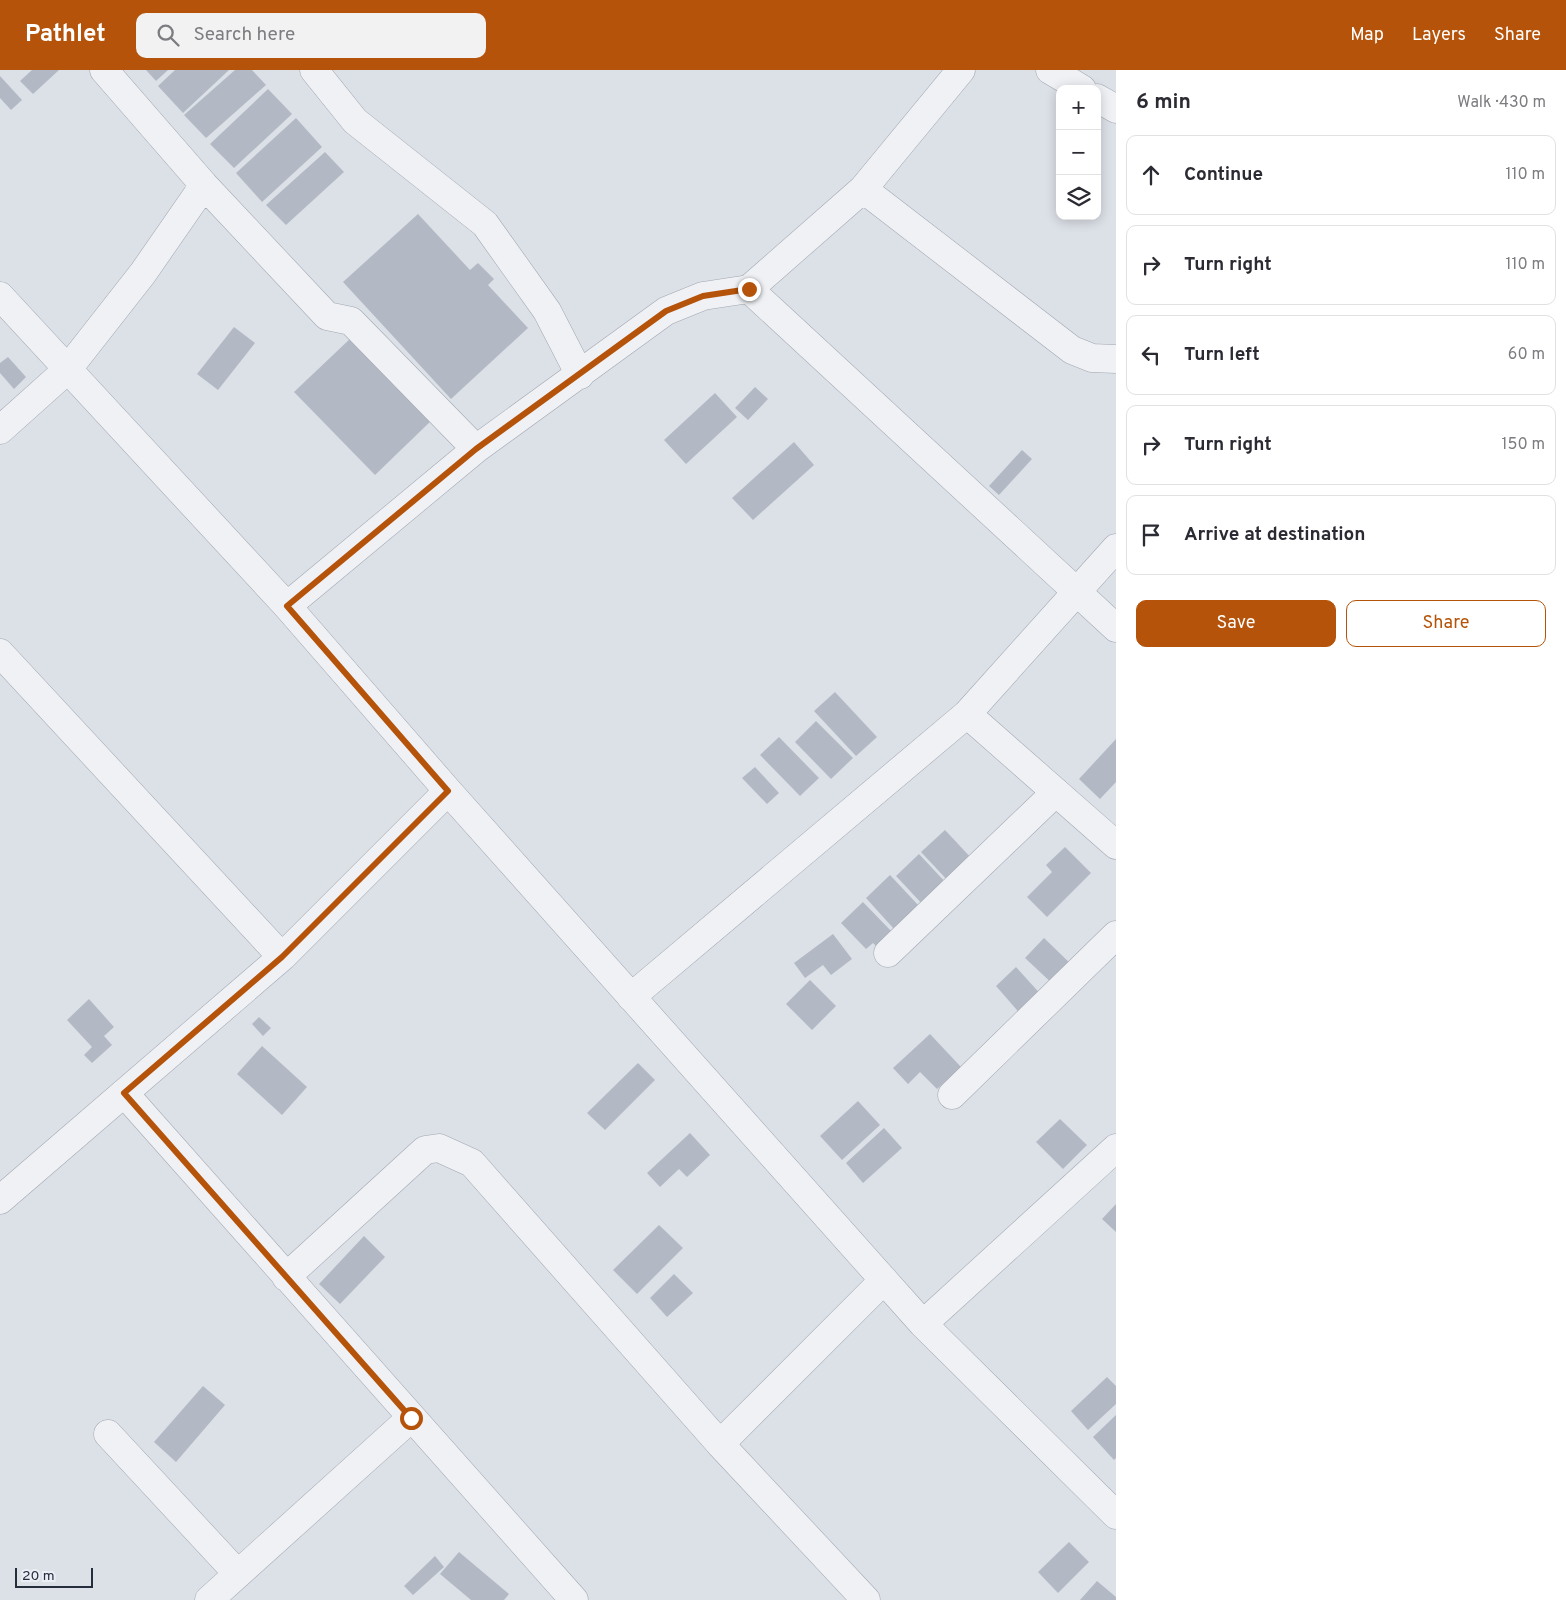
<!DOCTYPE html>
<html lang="en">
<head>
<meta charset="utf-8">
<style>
  body { margin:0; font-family:Overpass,sans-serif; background:#f2f2f3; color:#2b2b33 }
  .controls { position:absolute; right:15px; top:15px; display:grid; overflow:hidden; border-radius:10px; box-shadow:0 2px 12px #0003 }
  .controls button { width:45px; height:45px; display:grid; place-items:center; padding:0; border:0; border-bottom:1px solid #e1e1e2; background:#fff; color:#2b2b33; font:25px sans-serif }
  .scale { position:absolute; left:15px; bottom:12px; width:78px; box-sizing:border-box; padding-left:5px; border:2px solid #262d3d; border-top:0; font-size:14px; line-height:18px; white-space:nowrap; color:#262d3d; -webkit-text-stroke:4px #ebeff5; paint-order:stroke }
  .stop { position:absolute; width:15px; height:15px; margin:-11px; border:4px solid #b45309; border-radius:50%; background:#fff }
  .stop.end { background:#b45309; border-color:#fff; box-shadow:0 1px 5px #0008 }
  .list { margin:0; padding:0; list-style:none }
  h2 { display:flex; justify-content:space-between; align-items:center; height:65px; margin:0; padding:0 20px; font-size:21px }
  h2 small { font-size:16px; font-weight:400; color:#7c7c81 }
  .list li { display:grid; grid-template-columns:32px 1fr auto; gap:15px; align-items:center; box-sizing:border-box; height:80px; margin:0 10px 10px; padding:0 10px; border:1px solid #e1e1e2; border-radius:10px }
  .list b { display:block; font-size:19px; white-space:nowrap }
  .list em { font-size:16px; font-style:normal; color:#7c7c81 }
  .actions { display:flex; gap:10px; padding:15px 20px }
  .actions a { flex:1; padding:11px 0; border:1px solid #b45309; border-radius:10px; text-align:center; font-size:18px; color:#b45309 }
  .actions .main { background:#b45309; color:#fff }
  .icon { flex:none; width:28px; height:28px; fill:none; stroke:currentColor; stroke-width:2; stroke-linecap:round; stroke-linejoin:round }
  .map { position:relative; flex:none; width:1116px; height:1530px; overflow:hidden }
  header { display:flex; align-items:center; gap:30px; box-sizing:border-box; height:70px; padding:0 25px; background:#b45309; color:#fff }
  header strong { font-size:24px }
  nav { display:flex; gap:28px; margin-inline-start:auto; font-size:18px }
  .search { width:350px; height:45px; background:#f2f2f3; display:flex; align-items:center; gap:12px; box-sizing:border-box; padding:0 18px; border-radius:10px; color:#7c7c81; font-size:19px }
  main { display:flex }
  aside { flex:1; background:#fff }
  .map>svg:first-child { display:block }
  .building { fill:#b3b9c4 }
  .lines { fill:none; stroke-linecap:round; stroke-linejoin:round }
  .street-casing { stroke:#a2a7b1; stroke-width:29 }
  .street { stroke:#eff1f5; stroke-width:28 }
  .route { stroke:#b45309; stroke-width:6 }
</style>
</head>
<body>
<header>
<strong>Pathlet</strong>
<div class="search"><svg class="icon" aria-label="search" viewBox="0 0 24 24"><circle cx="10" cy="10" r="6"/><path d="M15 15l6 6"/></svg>Search here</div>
<nav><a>Map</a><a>Layers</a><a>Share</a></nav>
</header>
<main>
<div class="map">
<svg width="1116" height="1530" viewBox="0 0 1116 1530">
  <rect width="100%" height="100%" fill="#dce0e7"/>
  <!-- building -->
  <path class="building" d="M32 0H59L33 24 20 11Z
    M146 0H168L156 11Z
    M175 0H229L183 43 158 16Z
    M235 0H252L266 15 206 68 184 45Z
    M0 6 22 30 11 40 0 28Z
    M268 19 292 44 234 98 210 74Z
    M296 48 322 77 262 132 236 103Z
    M325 82 344 102 286 155 266 135Z
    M418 144 470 200 478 193 494 209 488 215 528 258 451 329 343 212Z
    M234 257 255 273 218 320 197 304Z
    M353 266 433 349 375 405 294 322Z
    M8 287 26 307 14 319 0 303V293Z
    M755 317 768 329 748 350 735 338Z
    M715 323 737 347 686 394 664 370Z
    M794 372 814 395 753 450 732 428Z
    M1022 380 1032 389 999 425 989 416Z
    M835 622 877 667 856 686 814 641Z
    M816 651 853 688 831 709 795 672Z
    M779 667 819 708 800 726 760 685Z
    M1116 669V712L1100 729 1079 709Z
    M755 697 779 723 767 734 742 708Z
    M945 760 974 791 950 813 921 782Z
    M1065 777 1091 803 1047 847 1027 827 1052 802 1046 795Z
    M919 784 948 815 925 837 896 806Z
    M890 805 919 836 894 859 866 828Z
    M863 832 893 863 878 878 873 873 866 879 841 853Z
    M833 864 852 889 831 905 823 895 805 908 794 893Z
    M1044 868 1075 898 1056 917 1025 888Z
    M1016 897 1044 928 1023 947 996 916Z
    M810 910 836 936 812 960 786 934Z
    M89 929 114 957 104 966 112 975 92 993 84 985 92 977 67 950Z
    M259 947 271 958 263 966 252 954Z
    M930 964 961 997 937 1019 920 1002 908 1014 893 998Z
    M262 976 307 1017 282 1045 237 1004Z
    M638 993 655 1010 605 1060 587 1043Z
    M858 1031 880 1055 842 1090 820 1066Z
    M1060 1049 1087 1075 1063 1099 1036 1072Z
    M884 1058 902 1078 863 1113 846 1093Z
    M690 1063 710 1085 687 1107 679 1099 660 1117 647 1103Z
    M1116 1134V1162L1102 1149Z
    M659 1155 683 1178 637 1224 613 1200Z
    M364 1166 385 1187 340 1234 319 1214Z
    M674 1204 693 1223 667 1247 650 1228Z
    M1107 1307 1116 1316V1334L1088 1360 1071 1341Z
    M203 1316 225 1335 176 1392 154 1372Z
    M1116 1345V1388L1114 1390 1093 1367Z
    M1069 1472 1089 1492 1058 1523 1038 1502Z
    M459 1482 509 1524 504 1530H471L440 1504Z
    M435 1486 444 1497 413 1525 404 1516Z
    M1097 1511 1116 1527V1530H1080Z"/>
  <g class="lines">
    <defs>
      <path id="street" d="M104 0 204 115 327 246 351 251 476 379
        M314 0 355 51 485 154 547 241 580 305
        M1050 0 1082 19
        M1097 28 1116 39
        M863 119 1072 280 1092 288 1116 289
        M749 219 863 119 961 0
        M0 226 287 536 448 721 923 1254 1116 1445
        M0 360 67 300 143 203 204 115
        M1116 478 967 644 1116 775
        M287 536 476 379 666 241 703 226 749 219 1116 558
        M0 583 282 887
        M888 883 1056 722
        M631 927 967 644
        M124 1023 574 1530
        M952 1025 1116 865
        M0 1130 282 887 448 721
        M286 1207 425 1080 439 1078 472 1093 720 1374 866 1530
        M923 1254 1116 1078
        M108 1364 238 1504
        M720 1374 884 1210
        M209 1530 411 1348"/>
    </defs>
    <!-- street casing -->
    <use href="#street" class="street-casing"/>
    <!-- street -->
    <use href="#street" class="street"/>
  </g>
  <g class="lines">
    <!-- route -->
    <path class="route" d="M411 1348 124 1023 282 887 448 721 287 536 476 379 666 241 703 226 749 219"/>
  </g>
</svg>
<div class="controls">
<button>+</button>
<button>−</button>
<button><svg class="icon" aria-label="layers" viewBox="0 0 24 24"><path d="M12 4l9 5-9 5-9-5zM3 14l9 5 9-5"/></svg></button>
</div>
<div class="scale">20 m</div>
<div class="stop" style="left:411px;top:1348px"></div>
<div class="stop end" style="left:749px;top:219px"></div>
</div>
<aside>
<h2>6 min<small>Walk · 430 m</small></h2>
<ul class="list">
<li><svg class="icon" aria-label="ahead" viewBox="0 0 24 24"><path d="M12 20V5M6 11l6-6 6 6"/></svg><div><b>Continue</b></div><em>110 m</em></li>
<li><svg class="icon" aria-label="right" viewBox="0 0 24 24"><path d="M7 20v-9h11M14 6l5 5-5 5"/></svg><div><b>Turn right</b></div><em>110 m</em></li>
<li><svg class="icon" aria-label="left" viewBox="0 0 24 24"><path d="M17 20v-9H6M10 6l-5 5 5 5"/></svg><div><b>Turn left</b></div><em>60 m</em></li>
<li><svg class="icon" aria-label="right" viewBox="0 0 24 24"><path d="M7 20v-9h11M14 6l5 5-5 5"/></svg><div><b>Turn right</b></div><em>150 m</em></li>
<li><svg class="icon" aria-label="arrive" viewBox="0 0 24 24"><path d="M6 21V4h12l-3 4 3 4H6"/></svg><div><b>Arrive at destination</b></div></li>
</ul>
<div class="actions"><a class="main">Save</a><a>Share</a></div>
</aside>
</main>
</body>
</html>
